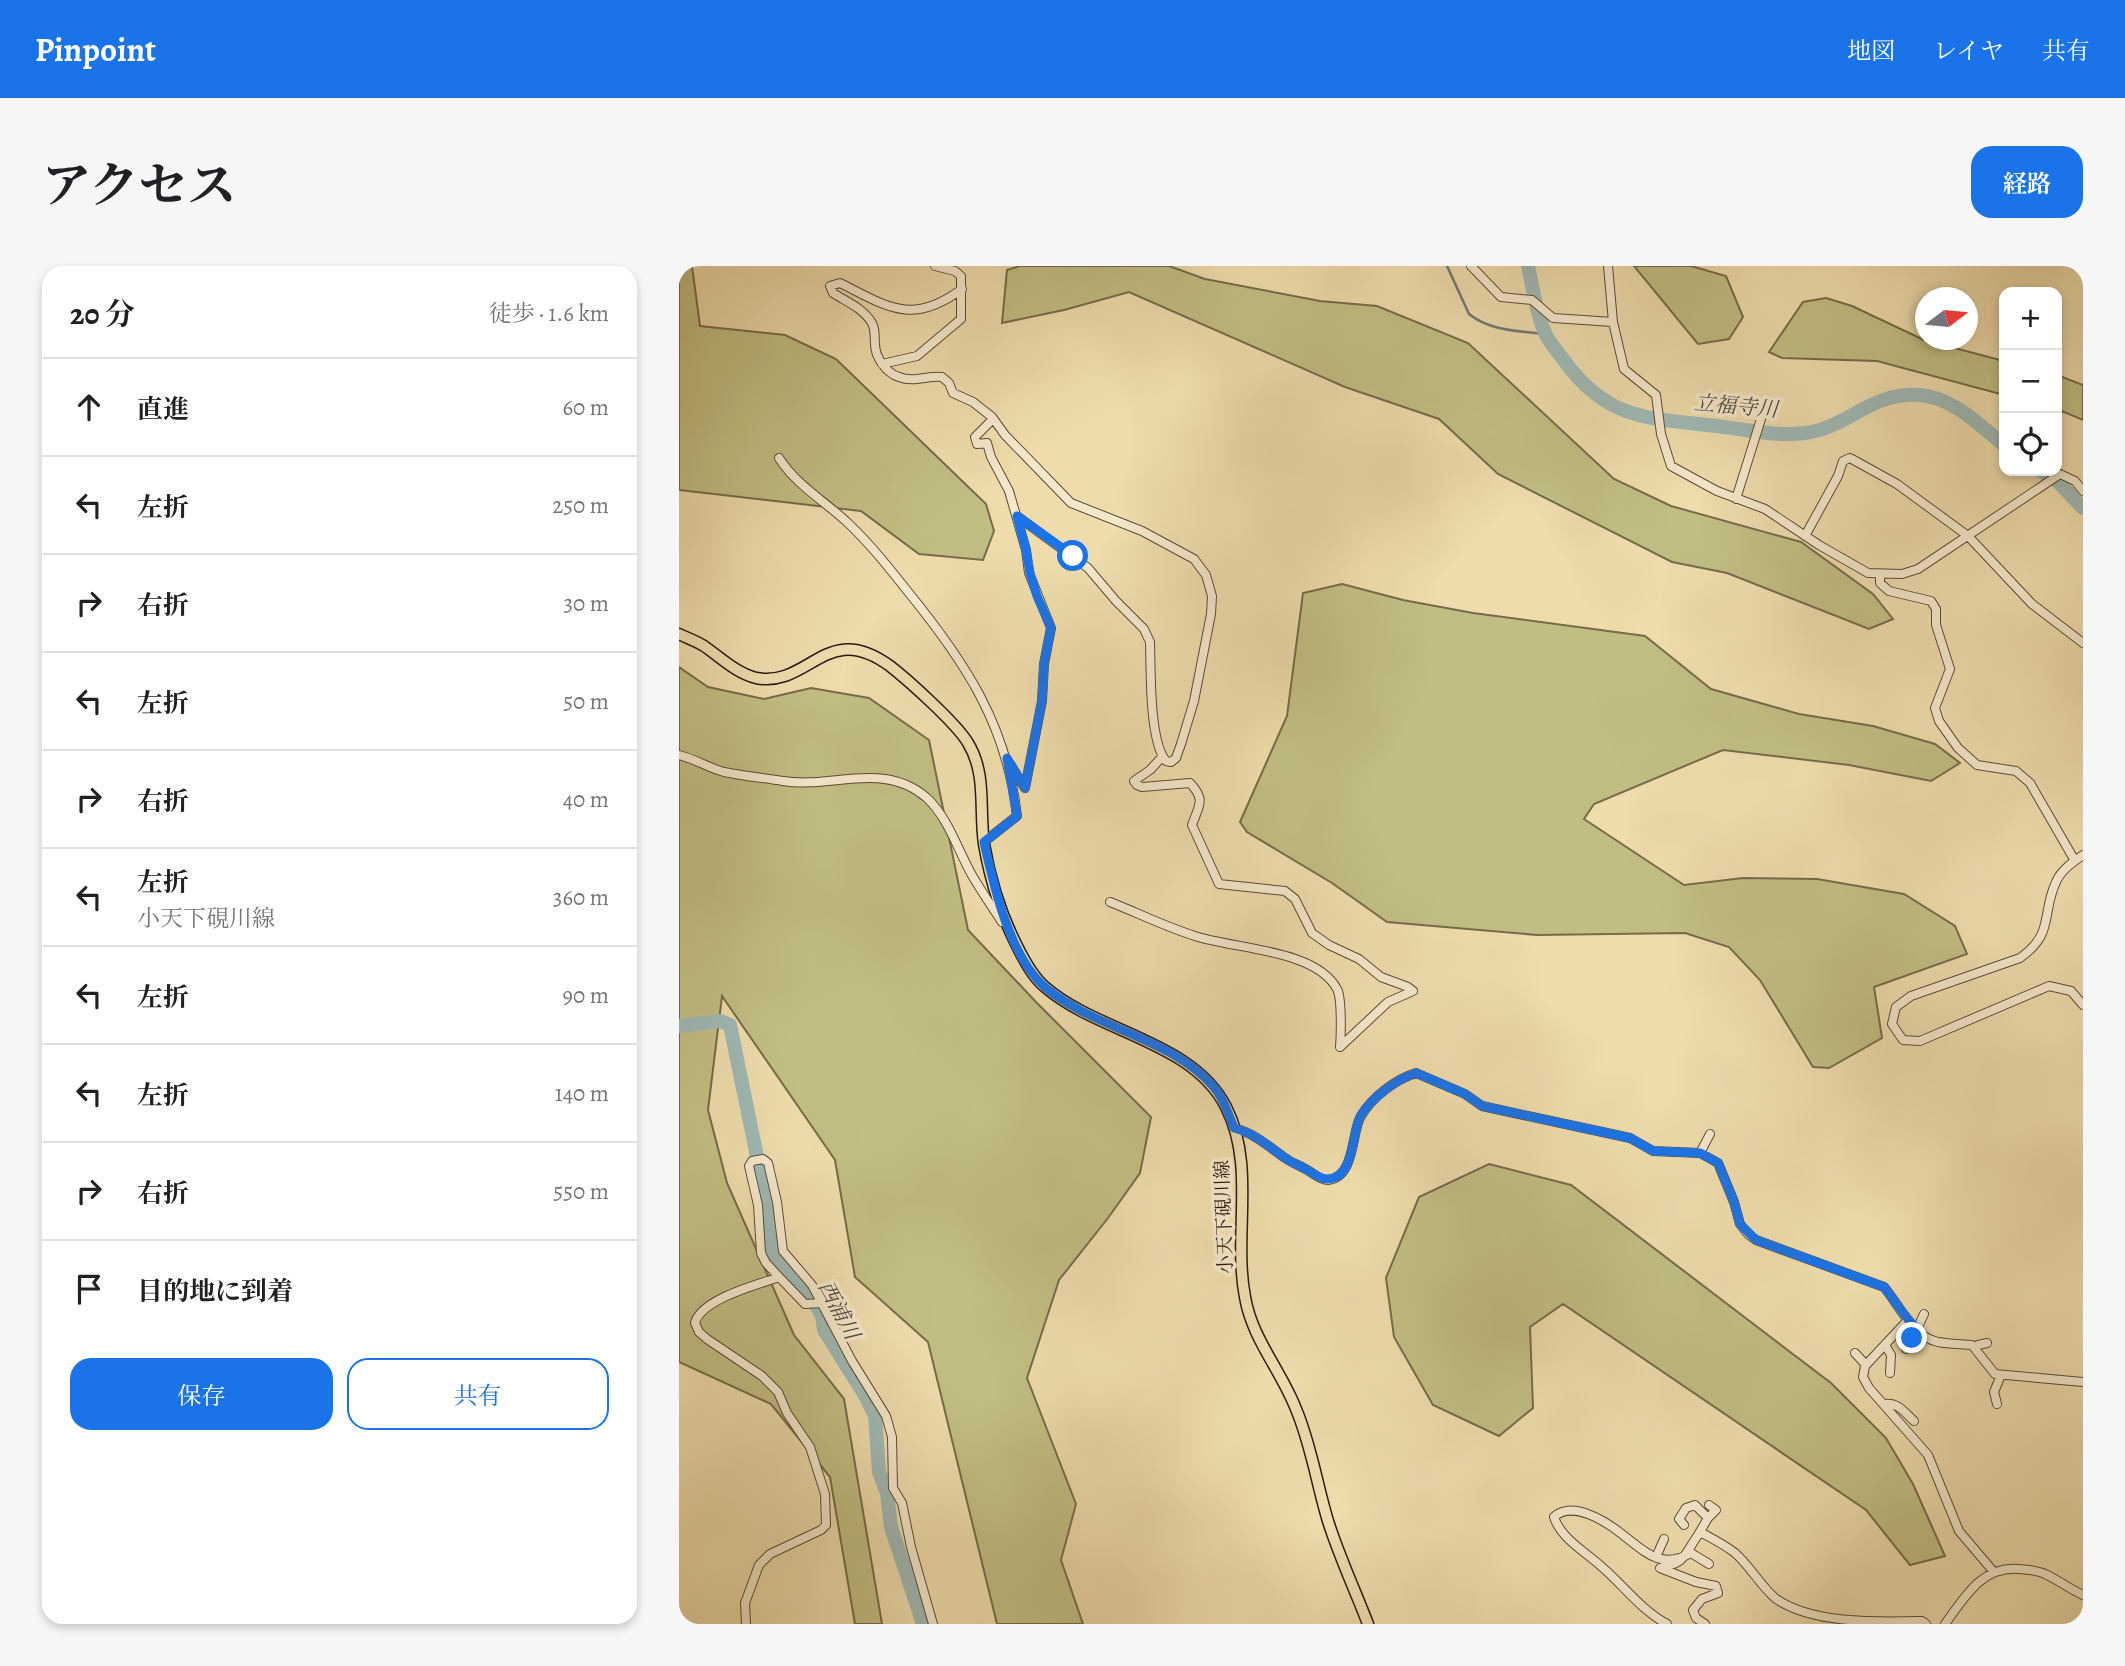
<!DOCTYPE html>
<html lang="ja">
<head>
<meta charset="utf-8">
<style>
  body { margin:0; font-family:Alegreya,"Noto Serif JP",serif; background:#f6f6f6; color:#202124 }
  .controls { position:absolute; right:21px; top:21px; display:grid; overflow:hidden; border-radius:14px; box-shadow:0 4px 10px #0003 }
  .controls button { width:63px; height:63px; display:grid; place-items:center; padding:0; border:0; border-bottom:2px solid #e0e0e0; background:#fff; color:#202124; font:35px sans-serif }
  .compass { position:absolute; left:1236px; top:21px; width:63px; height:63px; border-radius:50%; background:#fff; box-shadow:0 4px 10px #0003; rotate:74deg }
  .stop { position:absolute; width:21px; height:21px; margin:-16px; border:5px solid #1a73e8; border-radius:50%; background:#fff }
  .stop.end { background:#1a73e8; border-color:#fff; box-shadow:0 2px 7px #0008 }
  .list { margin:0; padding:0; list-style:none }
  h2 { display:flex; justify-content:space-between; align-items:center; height:91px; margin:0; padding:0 28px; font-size:30px }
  h2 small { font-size:23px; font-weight:400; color:#757577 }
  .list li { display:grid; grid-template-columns:46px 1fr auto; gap:21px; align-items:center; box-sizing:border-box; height:98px; padding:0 28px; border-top:2px solid #e0e0e0 }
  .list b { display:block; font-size:26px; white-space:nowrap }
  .list p { margin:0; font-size:23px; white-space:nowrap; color:#757577 }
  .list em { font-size:23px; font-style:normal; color:#757577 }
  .actions { display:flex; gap:14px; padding:21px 28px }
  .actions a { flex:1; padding:16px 0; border:2px solid #1a73e8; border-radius:21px; text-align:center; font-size:24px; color:#1a73e8 }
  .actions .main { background:#1a73e8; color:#fff }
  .icon { flex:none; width:38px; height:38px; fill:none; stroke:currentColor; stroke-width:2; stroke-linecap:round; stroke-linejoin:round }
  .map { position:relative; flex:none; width:1404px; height:1358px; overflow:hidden; border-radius:21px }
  header { display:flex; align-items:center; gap:42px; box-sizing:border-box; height:98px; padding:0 35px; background:#1a73e8; color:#fff }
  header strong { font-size:33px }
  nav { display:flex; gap:38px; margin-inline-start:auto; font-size:24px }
  .intro { display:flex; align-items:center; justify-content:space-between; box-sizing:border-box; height:168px; padding:0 42px }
  h1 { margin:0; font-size:49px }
  .button { padding:18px 32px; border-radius:21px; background:#1a73e8; color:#fff; font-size:24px; font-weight:700 }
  main { display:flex; gap:42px; padding:0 42px }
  aside { flex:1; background:#fff; border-radius:21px; box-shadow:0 4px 10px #0003 }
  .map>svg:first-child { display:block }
  .green { fill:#c1be84; stroke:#756c4a; stroke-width:2 }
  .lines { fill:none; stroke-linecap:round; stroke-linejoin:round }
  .stream { stroke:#707a73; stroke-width:2.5 }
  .river { stroke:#9fb9b5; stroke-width:14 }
  .minor-casing { stroke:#5a4b38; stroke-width:10 }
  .major-casing { stroke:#291b11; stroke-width:13 }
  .minor { stroke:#f4e8ca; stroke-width:8 }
  .major { stroke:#eedcad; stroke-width:10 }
  .route { stroke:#1a73e8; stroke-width:9 }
  .labels { text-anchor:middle; stroke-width:7; stroke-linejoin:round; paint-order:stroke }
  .street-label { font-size:19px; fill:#291b11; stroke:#f4e8ca }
  .water-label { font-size:21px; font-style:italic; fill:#4c4a42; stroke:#f4e8ca }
</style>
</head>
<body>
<header>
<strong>Pinpoint</strong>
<nav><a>地図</a><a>レイヤ</a><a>共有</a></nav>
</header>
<div class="intro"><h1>アクセス</h1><a class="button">経路</a></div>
<main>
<aside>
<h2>20 分<small>徒歩 · 1.6 km</small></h2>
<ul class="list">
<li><svg class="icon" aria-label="ahead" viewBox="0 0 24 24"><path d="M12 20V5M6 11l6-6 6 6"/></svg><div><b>直進</b></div><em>60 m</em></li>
<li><svg class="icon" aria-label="left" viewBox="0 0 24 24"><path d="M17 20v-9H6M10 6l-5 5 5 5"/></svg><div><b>左折</b></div><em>250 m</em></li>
<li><svg class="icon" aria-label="right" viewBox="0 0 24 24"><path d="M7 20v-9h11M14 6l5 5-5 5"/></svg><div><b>右折</b></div><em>30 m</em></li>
<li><svg class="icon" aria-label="left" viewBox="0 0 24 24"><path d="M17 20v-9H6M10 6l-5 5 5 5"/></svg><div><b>左折</b></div><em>50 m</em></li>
<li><svg class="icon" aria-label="right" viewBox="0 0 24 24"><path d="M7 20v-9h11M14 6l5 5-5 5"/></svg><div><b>右折</b></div><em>40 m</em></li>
<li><svg class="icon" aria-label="left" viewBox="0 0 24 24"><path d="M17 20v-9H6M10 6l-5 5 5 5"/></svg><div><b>左折</b><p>小天下硯川線</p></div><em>360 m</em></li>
<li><svg class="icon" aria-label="left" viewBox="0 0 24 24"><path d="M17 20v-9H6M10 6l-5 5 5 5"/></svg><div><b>左折</b></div><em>90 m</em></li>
<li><svg class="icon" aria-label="left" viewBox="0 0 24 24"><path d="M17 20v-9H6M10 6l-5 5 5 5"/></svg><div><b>左折</b></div><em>140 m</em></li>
<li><svg class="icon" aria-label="right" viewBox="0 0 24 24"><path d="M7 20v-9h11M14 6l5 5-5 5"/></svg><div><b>右折</b></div><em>550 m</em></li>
<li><svg class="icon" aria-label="arrive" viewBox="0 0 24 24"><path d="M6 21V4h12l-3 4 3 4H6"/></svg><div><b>目的地に到着</b></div></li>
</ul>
<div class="actions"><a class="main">保存</a><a>共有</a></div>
</aside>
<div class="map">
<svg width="1404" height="1358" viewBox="0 0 1404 1358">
  <rect width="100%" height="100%" fill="#eedcad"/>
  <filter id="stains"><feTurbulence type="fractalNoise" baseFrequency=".00286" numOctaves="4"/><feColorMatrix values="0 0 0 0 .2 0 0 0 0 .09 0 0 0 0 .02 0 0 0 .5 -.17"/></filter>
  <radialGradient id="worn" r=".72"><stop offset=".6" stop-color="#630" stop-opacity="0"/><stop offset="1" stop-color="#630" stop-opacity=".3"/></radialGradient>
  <!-- green -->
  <path class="green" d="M0 0H13L21 60 106 69 157 93 307 238 315 265 304 294 240 288 182 245 0 224Z
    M341 0H490L526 13 641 35 698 40 789 77 935 213 992 240 1122 276 1194 328 1214 353 1190 363 1048 307 993 296 819 208 760 153 666 121 450 26 385 44 323 57 328 4Z
    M955 0H1012L1047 10 1064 51 1050 73 1019 78Z
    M1147 32 1173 40 1245 74 1325 95V129L1198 95 1103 92 1090 86 1124 36Z
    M1378 109 1404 119V154L1378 143Z
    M663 318 724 334 794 347 966 370 1032 423 1120 448 1194 460 1256 478 1281 497 1252 515 1170 499 1044 484 915 538 905 553 1005 619 1064 612 1138 613 1225 628 1276 660 1288 688 1195 721 1203 772 1150 802 1134 801 1081 714 1050 681 1006 667 858 669 708 656 653 617 568 566 561 556 608 450 624 327Z
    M0 401 29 421 85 433 132 422 190 432 250 474 289 664 357 736 472 851 461 907 429 952 380 1014 348 1112 397 1238 382 1294 404 1358H318L249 1076 176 1011 156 894 43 730 29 844 48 917 115 1069 165 1133 203 1358H176L151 1211 92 1138 0 1096Z
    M810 898 892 919 1152 1117 1207 1172 1234 1218 1266 1290 1231 1299 1187 1244 884 1038 851 1061 854 1142 820 1170 754 1139 715 1071 707 1012 740 931Z"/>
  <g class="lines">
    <!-- stream -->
    <path class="stream" d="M768 0 790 48C811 65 840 65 866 68"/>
    <!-- river -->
    <path class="river" d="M849 0C854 22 857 46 866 67 870 76 878 85 884 93 927 154 969 152 1037 160 1065 163 1098 171 1126 167 1170 161 1191 126 1240 129 1274 131 1300 159 1325 179
      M1362 205 1378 215 1404 242
      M0 760 41 755 51 759 88 939 89 964 95 988 107 1004 128 1023 143 1050 145 1064 187 1131 196 1150 200 1206 208 1227 212 1261 244 1358"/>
    <defs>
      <path id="minor" d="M792 0 822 31 853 34 874 52 934 56
        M929 0 934 56 945 103 977 129 982 168 992 200 1038 225 1086 243 1140 279 1189 307 1223 308 1239 303 1381 208 1396 215 1404 225
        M283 23C233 60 209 41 161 17L151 20 154 27C168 36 184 42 193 57 197 65 195 69 196 78 196 91 207 107 220 111 235 117 249 109 263 111L270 117 274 127 294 136 313 151 326 169 392 237 463 265 515 293 527 309 533 330 532 348 515 435 502 478 497 492 492 496 487 495C470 475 472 404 471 376L465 363 437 335 409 302 338 250
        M203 98 238 90 282 53V10L276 5 256 0
        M314 153 296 171 298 178 308 177 312 191 330 225 347 284 350 307 372 362 365 398 363 435 346 522
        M100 192C118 220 146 235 170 258 192 279 211 303 230 327 286 396 328 459 338 550L305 576
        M1057 233 1086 140
        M1126 270 1159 210 1164 195 1171 192 1218 218 1289 270 1353 338 1404 377
        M1201 309V317L1210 325 1252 335 1257 343V359L1271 403 1256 442 1260 455 1279 482 1298 499 1337 505 1351 517 1396 595
        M0 489C16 493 30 502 45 506 64 510 85 512 104 515 153 523 205 494 248 532 270 553 279 585 294 611 303 626 313 641 323 656
        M483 491 471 504 455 515 458 519 463 521 511 517C527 534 520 539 513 559L540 618 606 625 616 633 633 667 650 679 680 693 702 711 729 721 734 725
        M331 498 346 522
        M1404 589C1394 596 1382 604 1377 616 1362 648 1376 667 1341 692L1232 730 1217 741 1213 758 1224 774 1241 775 1370 720 1392 725 1404 739
        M431 636C459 647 487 661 516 670 554 683 637 683 658 723 663 732 662 769 661 781L709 736 734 725
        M555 862C575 867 589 880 606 892 613 897 622 900 630 905 635 908 642 914 649 914 677 911 672 865 682 850 693 831 717 813 737 807L786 828 803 840 951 872 974 885 1021 887 1039 897 1055 936 1061 958 1069 968 1077 974 1205 1021C1221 1040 1233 1070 1259 1076 1270 1078 1282 1078 1293 1079L1316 1108 1404 1116
        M1021 887 1031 868
        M100 1011 87 997 82 987 79 939 70 900 73 895 84 893 89 897 98 936 104 985 133 1019 173 1095 207 1150 213 1171 214 1222 223 1237 232 1281 254 1358
        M1229 1054 1186 1100 1184 1111 1190 1122 1249 1189 1280 1265 1314 1305
        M1238 1063 1245 1048
        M1206 1079 1212 1089 1211 1107
        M1296 1082 1299 1079 1308 1077
        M1227 1083 1234 1076 1233 1072 1240 1065
        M1176 1087 1187 1099
        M1205 1138C1219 1136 1225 1146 1235 1155
        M1318 1138 1315 1126 1322 1109
        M1029 1252 1037 1244 1030 1239
        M1005 1259 1000 1253 1007 1242 1016 1239 1029 1252 1019 1269
        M977 1291 985 1273
        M67 1358 66 1337 80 1299 91 1288 142 1264 147 1259 146 1228 131 1181 108 1147 99 1126 83 1110 28 1073 20 1066 16 1057C22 1033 78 1019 100 1011L126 1038 143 1037
        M988 1358C962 1344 945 1320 923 1301 907 1286 882 1273 875 1251 893 1234 927 1255 944 1269 966 1286 982 1304 1012 1287L1030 1298
        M1026 1358 1017 1352 1014 1344 1023 1333 1039 1327 1037 1320 1017 1316 981 1302C1007 1297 1005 1289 1019 1269L1023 1267C1034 1273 1046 1279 1056 1287 1071 1300 1081 1319 1096 1332 1131 1358 1198 1356 1243 1355L1247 1358
        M1266 1358C1286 1331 1302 1300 1340 1303 1348 1304 1358 1304 1366 1308 1379 1314 1391 1323 1404 1329"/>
      <path id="major" d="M0 368C8 372 17 375 25 380 41 391 57 407 77 412 131 422 147 353 211 400 229 414 278 458 289 477 308 508 300 544 305 578 311 613 323 651 339 682 346 696 354 711 366 721 419 767 514 775 547 841 577 900 554 969 566 1031 573 1073 602 1104 617 1143 632 1178 638 1219 649 1255 660 1290 676 1324 689 1358"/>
    </defs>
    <!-- minor casing -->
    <use href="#minor" class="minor-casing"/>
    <!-- major casing -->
    <use href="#major" class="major-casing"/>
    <!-- minor -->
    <use href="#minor" class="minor"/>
    <!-- major -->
    <use href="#major" class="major"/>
  </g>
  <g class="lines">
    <!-- route -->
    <path class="route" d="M394 290 338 250 347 284 351 307 358 330 372 362 365 398 363 435 346 522 328 492 338 550 305 576C315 621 331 692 367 722 415 762 491 772 533 819 544 831 549 847 555 862 575 867 589 880 606 892 613 897 622 900 630 905 636 908 642 914 649 913 677 911 672 866 682 849 693 832 717 813 737 807L786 828 803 840 951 872 974 885 1021 887 1039 897 1055 936 1061 958 1077 974 1205 1021C1217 1036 1226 1052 1240 1065L1233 1072"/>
  </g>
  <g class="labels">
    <!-- street labels -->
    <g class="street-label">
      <text transform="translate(544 951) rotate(-92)" y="7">小天下硯川線</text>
    </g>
    <!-- water labels -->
    <g class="water-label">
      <text transform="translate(1057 140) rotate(5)" y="7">立福寺川</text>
      <text transform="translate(160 1044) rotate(62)" y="7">西浦川</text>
    </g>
  </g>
  <rect width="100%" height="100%" filter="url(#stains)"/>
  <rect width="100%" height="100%" fill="url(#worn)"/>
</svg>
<div class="controls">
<button>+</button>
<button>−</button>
<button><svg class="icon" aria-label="locate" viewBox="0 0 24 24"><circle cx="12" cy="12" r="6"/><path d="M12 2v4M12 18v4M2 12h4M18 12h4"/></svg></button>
</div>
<svg class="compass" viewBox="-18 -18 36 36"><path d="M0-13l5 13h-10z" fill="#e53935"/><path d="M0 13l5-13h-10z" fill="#757577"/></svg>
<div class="stop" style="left:394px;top:290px"></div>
<div class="stop end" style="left:1233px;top:1072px"></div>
</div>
</main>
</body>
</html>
